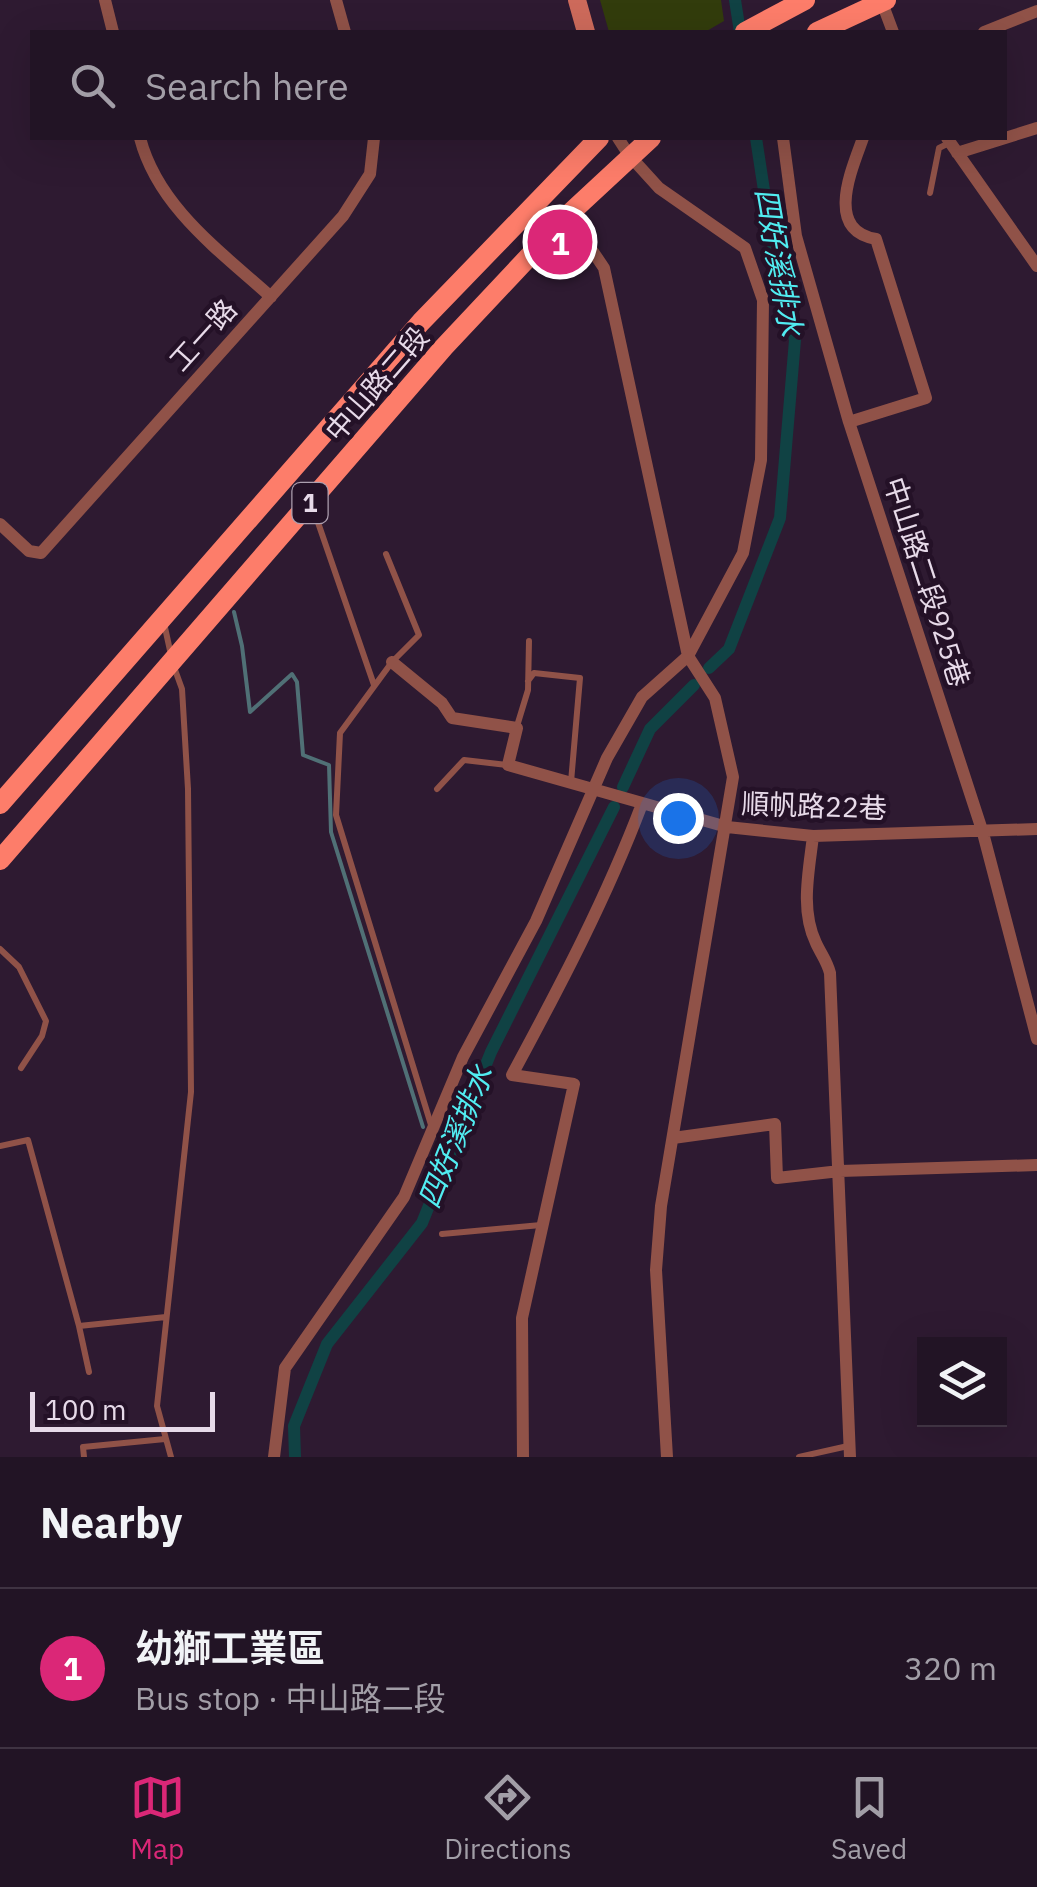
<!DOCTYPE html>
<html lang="en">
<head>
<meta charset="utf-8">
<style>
  body { margin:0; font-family:"IBM Plex Sans","Noto Sans TC",sans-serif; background:#2e2132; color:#f1f3f6 }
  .controls { position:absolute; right:30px; bottom:30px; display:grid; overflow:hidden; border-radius:0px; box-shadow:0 10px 40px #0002 }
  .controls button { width:90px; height:90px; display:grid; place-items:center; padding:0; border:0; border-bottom:2px solid #3f3342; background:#221425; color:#f1f3f6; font:50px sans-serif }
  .scale { position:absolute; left:30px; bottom:25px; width:185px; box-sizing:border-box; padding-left:10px; border:5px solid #e7dae9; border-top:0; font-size:28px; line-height:35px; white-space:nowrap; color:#e7dae9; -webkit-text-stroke:8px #241127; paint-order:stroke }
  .you { position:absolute; left:678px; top:818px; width:35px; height:35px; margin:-25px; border:8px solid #fff; border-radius:50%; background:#1a73e8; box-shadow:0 0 0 15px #1a73e833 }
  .badge { display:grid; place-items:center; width:65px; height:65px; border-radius:50%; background:#db2777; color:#fff; font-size:32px; font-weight:700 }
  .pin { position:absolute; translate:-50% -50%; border:5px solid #fff; box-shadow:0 2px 10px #0006 }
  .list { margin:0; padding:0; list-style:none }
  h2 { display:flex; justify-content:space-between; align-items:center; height:130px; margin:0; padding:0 40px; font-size:42px }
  h2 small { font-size:32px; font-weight:400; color:#a29ea7 }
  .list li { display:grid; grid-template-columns:65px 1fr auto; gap:30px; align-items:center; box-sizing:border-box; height:160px; padding:0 40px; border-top:2px solid #3f3342 }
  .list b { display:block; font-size:38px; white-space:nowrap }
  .list p { margin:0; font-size:32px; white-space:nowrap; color:#a29ea7 }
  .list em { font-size:32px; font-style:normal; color:#a29ea7 }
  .icon { flex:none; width:55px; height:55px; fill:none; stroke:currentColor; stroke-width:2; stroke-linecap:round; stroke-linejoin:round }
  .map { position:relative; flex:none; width:1037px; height:1457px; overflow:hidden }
  .search { position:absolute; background:#221425; box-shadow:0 10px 40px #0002; left:30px; right:30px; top:30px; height:110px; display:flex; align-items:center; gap:25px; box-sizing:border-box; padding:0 35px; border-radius:0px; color:#a29ea7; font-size:38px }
  .sheet { height:290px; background:#221425 }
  nav { display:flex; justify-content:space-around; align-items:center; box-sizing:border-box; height:140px; border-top:2px solid #3f3342; background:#221425; font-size:28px; color:#a29ea7 }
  nav a { display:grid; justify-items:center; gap:5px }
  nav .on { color:#db2777 }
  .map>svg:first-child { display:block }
  .green { fill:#323c0c }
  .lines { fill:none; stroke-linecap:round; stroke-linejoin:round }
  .stream { stroke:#507076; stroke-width:4 }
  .canal { stroke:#104244; stroke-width:12 }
  .lane { stroke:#905248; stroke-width:6 }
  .street { stroke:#905248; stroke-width:12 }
  .secondary { stroke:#cd6a5b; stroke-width:18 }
  .primary { stroke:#fd7d6a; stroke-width:20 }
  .labels { text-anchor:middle; stroke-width:9; stroke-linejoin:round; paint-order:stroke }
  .shield { fill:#241127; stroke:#ac9eaf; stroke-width:2.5 }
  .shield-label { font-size:25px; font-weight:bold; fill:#e7dae9 }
  .street-label { font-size:28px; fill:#e7dae9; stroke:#241127 }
  .water-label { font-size:30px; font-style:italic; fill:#51ecf1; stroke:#241127 }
</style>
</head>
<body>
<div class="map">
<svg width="1037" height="1457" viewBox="0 0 1037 1457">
  <rect width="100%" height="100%" fill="#2e1a31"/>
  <!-- green -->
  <path class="green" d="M600 0H721L724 21 705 32H609Z"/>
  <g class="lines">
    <!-- stream -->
    <path class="stream" d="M234 612 242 646 250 712 292 674 297 682 303 755 329 765 331 832 423 1127
      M432 1156 439 1180"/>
    <!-- canal -->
    <path class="canal" d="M735 0 740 32
      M709 668 729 649 780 518 795 340 771 236 756 138
      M623 787 650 729 694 685
      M295 1457 294 1426 327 1344 422 1223 491 1052 614 807"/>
    <!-- lane -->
    <path class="lane" d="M930 193 939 148 949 143
      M313 508 374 685
      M386 554 419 635 392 662 340 733 336 815 432 1128
      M164 623 171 655
      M528 681 534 673 580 678 571 782
      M517 726 528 690 529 641
      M437 789 464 760 507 765
      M0 949 19 967 46 1021 42 1036 21 1068
      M0 1146 28 1140 79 1326 166 1317
      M442 1234 541 1225
      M79 1326 89 1372
      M84 1457 83 1447 165 1439
      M171 1457 157 1406 191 1092 188 789 182 689 174 667
      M799 1457 848 1446"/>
    <!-- street -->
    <path class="street" d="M105 0 113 32
      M336 0 345 32
      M881 0 893 32
      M984 32 1037 11
      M140 138C158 207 220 251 271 297
      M783 138 796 236 849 422 983 833 1037 1039
      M947 138 1037 266
      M957 153 1037 128
      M568 215 604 268 688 656 715 698 733 777 661 1206 656 1270 667 1457
      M849 422 926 398 876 239C824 230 852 169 863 138
      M0 524 29 551 41 553 343 216 370 174 374 138
      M392 662 442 703 452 718 517 728 508 765 727 827 813 836 1037 829
      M813 836C809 871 800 910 816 943 821 954 827 961 830 973L850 1457
      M673 1138 775 1124 777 1178 840 1171 1037 1165
      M274 1457 285 1368 404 1197 463 1057 536 921 607 758 642 697 688 656 743 553 761 460 763 300 745 248 659 188 629 155 618 138
      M523 1457 522 1318 574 1084 512 1075C560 986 606 899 642 804"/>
    <!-- secondary -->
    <path class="secondary" d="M577 0 586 32"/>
    <!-- primary -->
    <path class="primary" d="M745 32 805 0
      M817 32 886 0
      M0 804 421 322 599 138
      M0 860 444 347 568 215 651 138"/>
  </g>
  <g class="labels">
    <!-- shield labels -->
    <rect class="shield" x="292.5" y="483" width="35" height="40" rx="8"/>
    <g class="shield-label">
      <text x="310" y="512">1</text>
    </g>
    <!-- street labels -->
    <g class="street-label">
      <text transform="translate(203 335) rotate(-48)" y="10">工一路</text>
      <text transform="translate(377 384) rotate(-49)" y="10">中山路二段</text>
      <text transform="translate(927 582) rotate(72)" y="10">中山路二段925巷</text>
      <text transform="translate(814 806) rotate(2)" y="10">順帆路22巷</text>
    </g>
    <!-- water labels -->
    <g class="water-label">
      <text transform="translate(778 262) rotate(80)" y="10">四好溪排水</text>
      <text transform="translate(456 1137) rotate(-68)" y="10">四好溪排水</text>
    </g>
  </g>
</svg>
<div class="controls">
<button><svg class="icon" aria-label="layers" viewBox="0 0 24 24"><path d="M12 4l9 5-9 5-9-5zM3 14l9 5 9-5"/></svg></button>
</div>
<div class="scale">100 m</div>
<div class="you"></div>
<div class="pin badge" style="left:560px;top:242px">1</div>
<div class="search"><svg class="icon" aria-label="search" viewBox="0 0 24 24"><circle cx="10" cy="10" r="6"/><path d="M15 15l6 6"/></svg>Search here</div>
</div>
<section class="sheet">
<h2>Nearby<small></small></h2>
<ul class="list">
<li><span class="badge">1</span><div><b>幼獅工業區</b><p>Bus stop · 中山路二段</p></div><em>320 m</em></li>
</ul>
</section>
<nav>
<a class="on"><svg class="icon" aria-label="map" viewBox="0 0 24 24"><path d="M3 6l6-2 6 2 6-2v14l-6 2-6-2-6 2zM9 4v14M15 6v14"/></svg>Map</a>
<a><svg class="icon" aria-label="directions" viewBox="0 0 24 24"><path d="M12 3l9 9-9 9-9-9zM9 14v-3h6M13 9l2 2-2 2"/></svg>Directions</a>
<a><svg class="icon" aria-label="saved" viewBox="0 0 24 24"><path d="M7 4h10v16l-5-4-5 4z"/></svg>Saved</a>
</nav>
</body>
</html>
